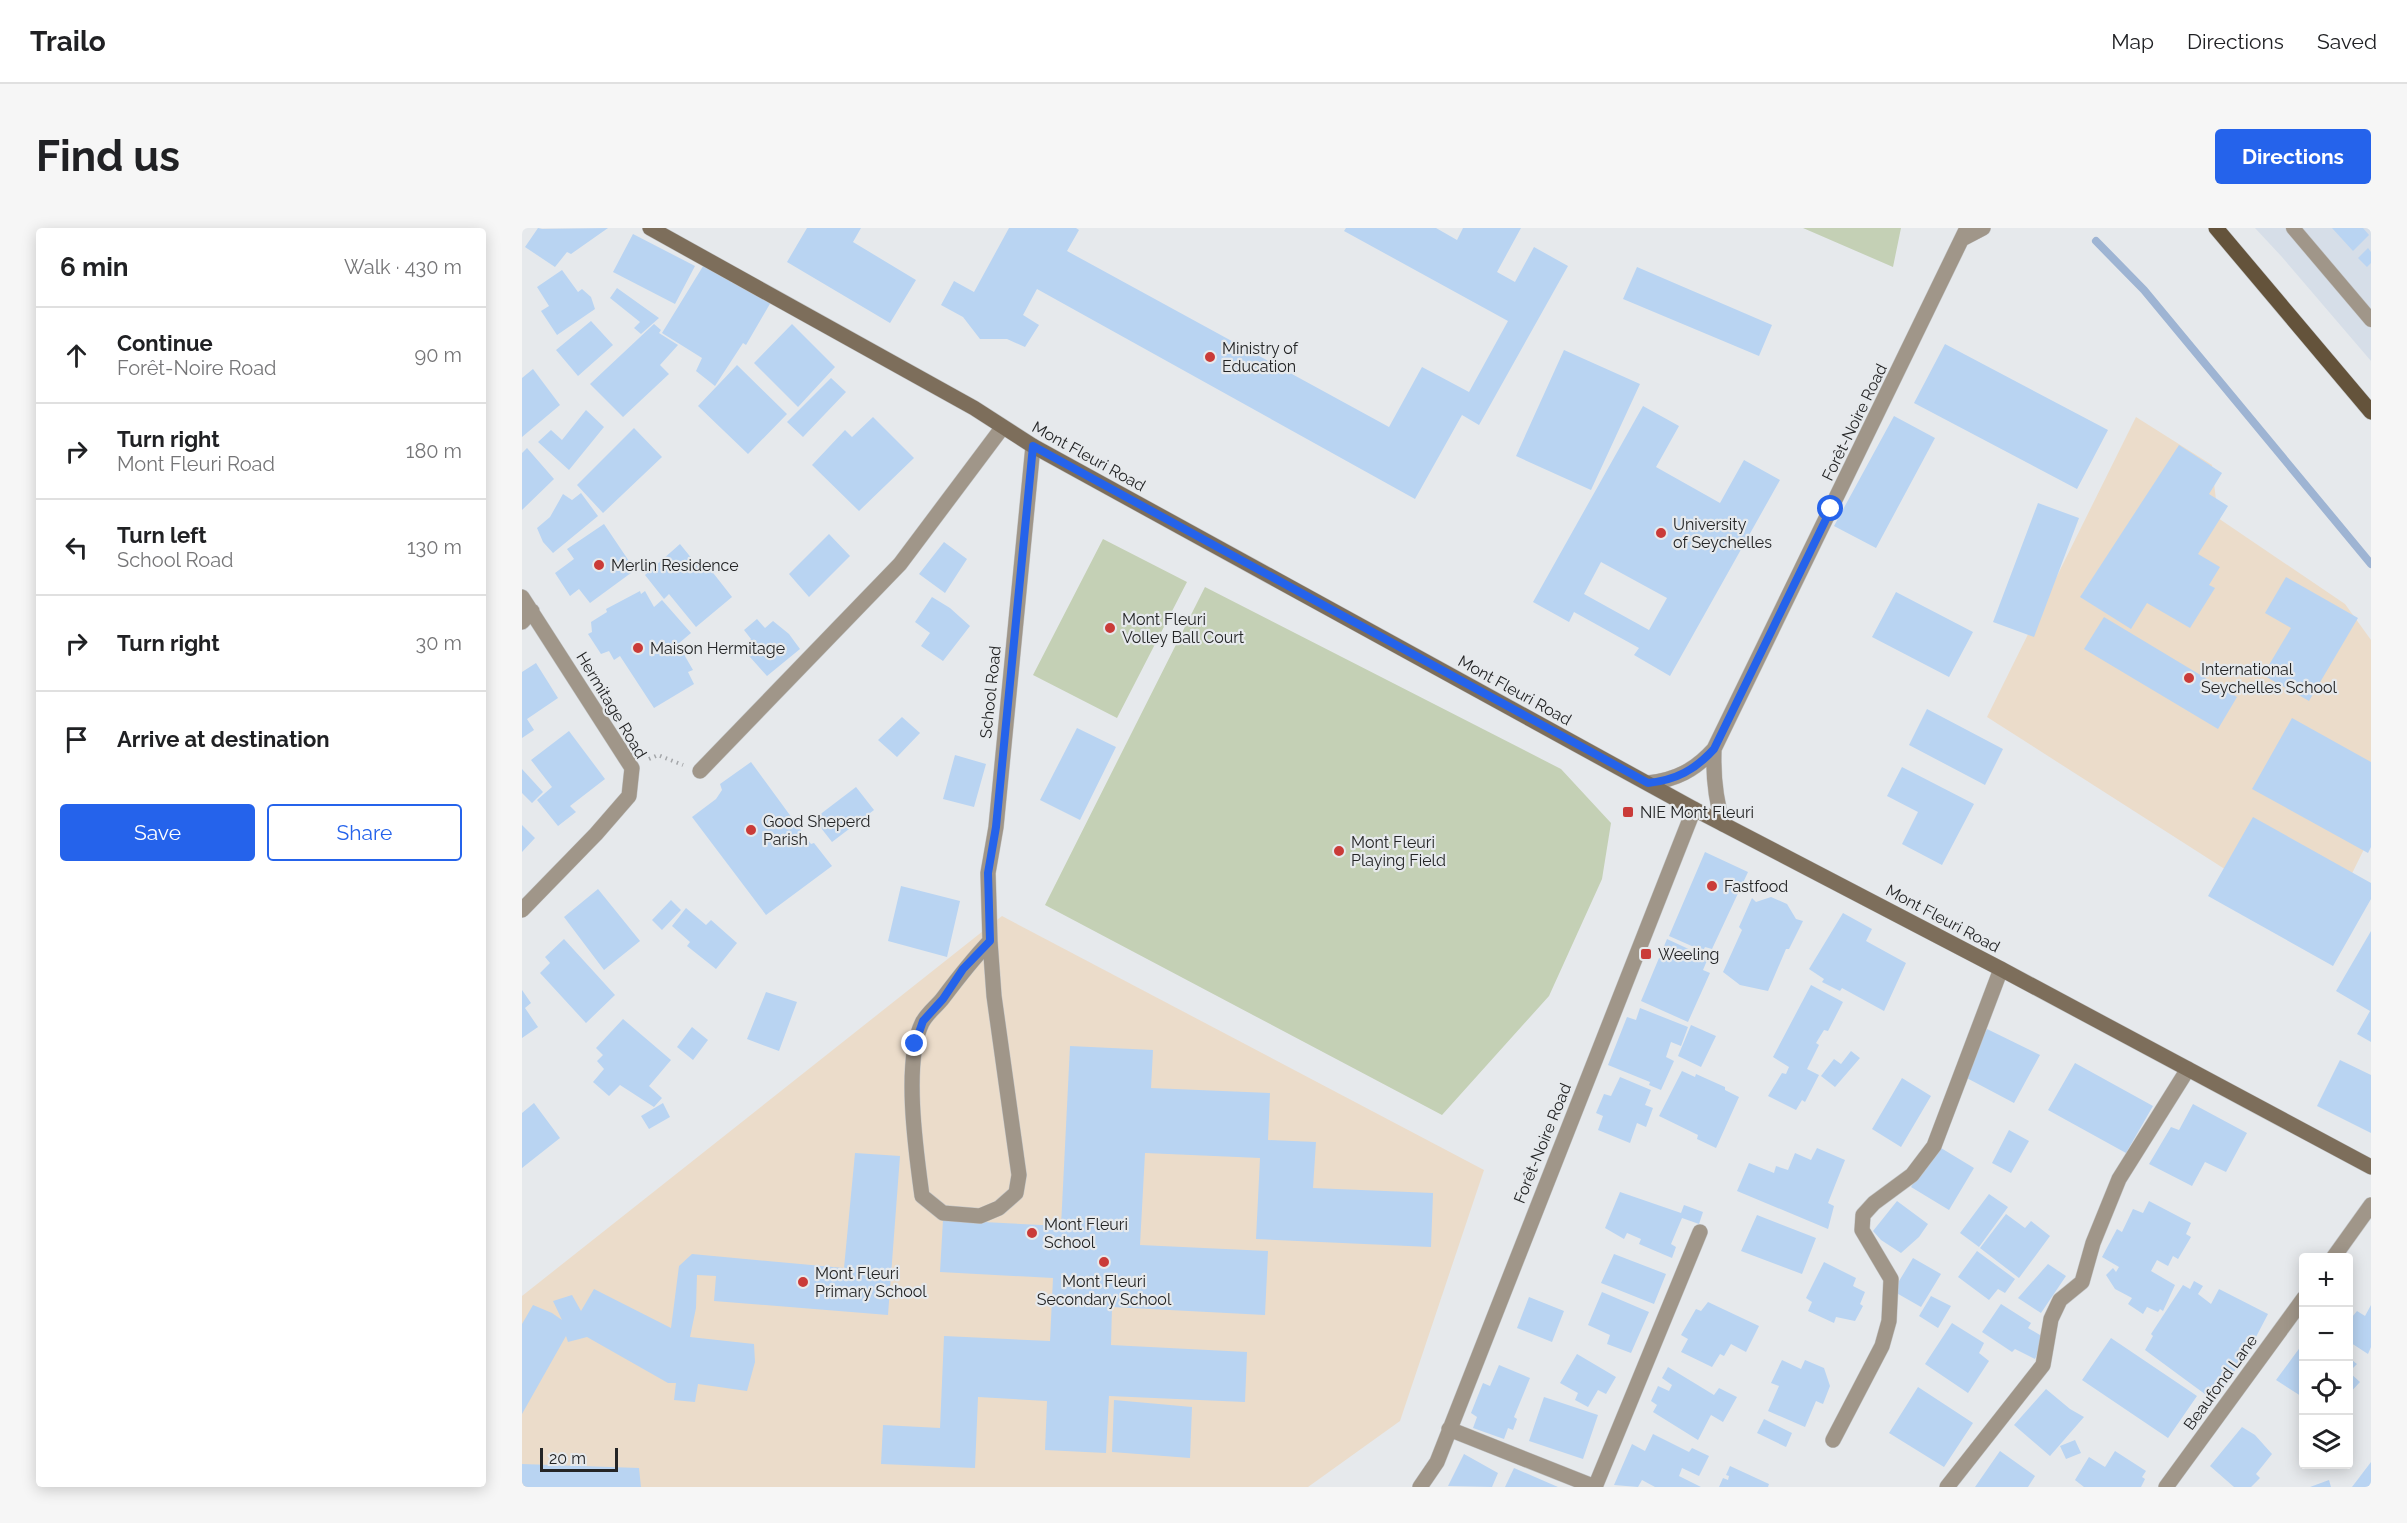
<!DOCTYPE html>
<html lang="en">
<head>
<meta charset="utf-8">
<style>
  body { margin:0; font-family:Raleway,sans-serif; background:#f6f6f6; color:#202124 }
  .controls { position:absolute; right:18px; bottom:18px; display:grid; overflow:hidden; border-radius:6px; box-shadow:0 3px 15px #0003 }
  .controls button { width:54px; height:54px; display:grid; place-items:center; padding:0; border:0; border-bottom:2px solid #e0e0e0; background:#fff; color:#202124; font:30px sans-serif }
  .scale { position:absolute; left:18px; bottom:15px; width:78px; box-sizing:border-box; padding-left:6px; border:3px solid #242526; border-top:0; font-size:16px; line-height:21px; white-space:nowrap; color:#242526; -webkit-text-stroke:4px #e6e9ec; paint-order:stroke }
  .stop { position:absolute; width:18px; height:18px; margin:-14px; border:4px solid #2563eb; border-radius:50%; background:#fff }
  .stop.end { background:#2563eb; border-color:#fff; box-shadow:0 2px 6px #0008 }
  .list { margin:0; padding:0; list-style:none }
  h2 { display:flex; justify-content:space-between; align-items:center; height:78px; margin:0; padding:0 24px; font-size:26px }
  h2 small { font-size:20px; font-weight:400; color:#757577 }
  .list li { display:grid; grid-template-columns:39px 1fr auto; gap:18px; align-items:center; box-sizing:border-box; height:96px; padding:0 24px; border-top:2px solid #e0e0e0 }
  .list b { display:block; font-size:22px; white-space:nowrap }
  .list p { margin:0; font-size:20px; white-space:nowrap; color:#757577 }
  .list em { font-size:20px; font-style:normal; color:#757577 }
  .actions { display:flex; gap:12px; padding:18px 24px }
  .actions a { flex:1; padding:14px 0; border:2px solid #2563eb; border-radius:6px; text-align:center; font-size:21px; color:#2563eb }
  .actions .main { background:#2563eb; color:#fff }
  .icon { flex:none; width:33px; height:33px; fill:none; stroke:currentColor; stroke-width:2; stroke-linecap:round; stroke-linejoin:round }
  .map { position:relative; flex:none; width:1849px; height:1259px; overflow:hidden; border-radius:6px }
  header { display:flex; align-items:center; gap:36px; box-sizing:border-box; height:84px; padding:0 30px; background:#fff; border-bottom:2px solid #e0e0e0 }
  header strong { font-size:28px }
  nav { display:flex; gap:33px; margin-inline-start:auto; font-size:21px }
  .intro { display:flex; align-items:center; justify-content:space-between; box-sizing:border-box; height:144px; padding:0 36px }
  h1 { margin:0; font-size:42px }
  .button { padding:15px 27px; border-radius:6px; background:#2563eb; color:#fff; font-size:21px; font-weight:700 }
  main { display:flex; gap:36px; padding:0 36px }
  aside { flex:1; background:#fff; border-radius:6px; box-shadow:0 3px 15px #0003 }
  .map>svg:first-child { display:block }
  .built { fill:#d6dee8 }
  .education { fill:#ebdcca }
  .green { fill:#c4d0b5 }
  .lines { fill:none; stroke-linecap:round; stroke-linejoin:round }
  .stream { stroke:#9eb4d3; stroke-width:8 }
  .building { fill:#b9d4f2; fill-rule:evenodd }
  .service-casing { stroke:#c3c6c8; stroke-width:15 }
  .minor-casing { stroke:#c3c6c8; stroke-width:16 }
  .tertiary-casing { stroke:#c3c6c8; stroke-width:16 }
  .secondary-casing { stroke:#c3c6c8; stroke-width:16 }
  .primary-casing { stroke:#c3c6c8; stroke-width:16 }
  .path { stroke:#a4a6a9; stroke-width:4; stroke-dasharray:1.5 4.5; stroke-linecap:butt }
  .service { stroke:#a09689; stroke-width:14 }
  .minor { stroke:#a09689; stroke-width:15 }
  .tertiary { stroke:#a09689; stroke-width:15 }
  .secondary { stroke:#7d6e5b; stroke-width:15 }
  .primary { stroke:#64533b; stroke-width:15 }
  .route { stroke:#2563eb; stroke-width:8 }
  .poi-dot { fill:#ca3b38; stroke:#e6e9ec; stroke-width:2 }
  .labels { text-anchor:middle; stroke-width:4.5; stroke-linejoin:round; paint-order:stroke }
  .poi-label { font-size:16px; fill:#242526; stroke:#e6e9ec; text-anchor:start }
  .street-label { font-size:16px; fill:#242526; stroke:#e6e9ec }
</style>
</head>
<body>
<header>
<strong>Trailo</strong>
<nav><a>Map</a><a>Directions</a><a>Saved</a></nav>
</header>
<div class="intro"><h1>Find us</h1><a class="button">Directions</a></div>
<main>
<aside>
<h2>6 min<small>Walk · 430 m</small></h2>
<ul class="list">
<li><svg class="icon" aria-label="ahead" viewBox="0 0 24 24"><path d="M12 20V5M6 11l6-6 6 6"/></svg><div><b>Continue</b><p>Forêt-Noire Road</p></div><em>90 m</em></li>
<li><svg class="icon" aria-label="right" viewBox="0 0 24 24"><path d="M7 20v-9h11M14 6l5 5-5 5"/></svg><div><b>Turn right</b><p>Mont Fleuri Road</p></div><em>180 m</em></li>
<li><svg class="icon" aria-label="left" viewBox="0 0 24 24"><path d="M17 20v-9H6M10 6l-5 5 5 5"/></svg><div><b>Turn left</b><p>School Road</p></div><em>130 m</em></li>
<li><svg class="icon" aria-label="right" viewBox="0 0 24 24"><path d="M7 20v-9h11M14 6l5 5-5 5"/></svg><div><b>Turn right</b></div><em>30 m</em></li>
<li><svg class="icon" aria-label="arrive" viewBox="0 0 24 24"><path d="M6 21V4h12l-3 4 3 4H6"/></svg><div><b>Arrive at destination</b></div></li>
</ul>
<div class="actions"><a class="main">Save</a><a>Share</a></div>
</aside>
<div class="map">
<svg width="1849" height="1259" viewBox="0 0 1849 1259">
  <rect width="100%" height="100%" fill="#e6e9ec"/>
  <!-- built -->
  <path class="built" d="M1733 0H1849V133L1760 29Z"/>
  <!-- education -->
  <path class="education" d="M1614 189 1690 237 1696 290 1823 376 1849 412V607L1801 704 1465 489Z
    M480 688 962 942 878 1193 786 1259H0V1068Z"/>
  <!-- green -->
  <path class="green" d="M1281 0H1379L1371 39Z
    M581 311 665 354 595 490 511 447Z
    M683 359 1039 541 1089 595 1080 651 1027 768 920 887 523 677Z"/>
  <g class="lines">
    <!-- stream -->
    <path class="stream" d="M1574 13 1622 62 1849 336"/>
  </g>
  <!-- building -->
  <path class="building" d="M16 0 20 1 86 0 49 26 45 24 33 39 3 19Z
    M285 0H339L331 14 394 52 368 95 265 34Z
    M487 0H554L557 2 545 23 867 199 900 139 947 164 986 93 822 3 824 0H914L935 12 941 0H999L975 44 993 54 1012 19 1046 38 957 197 940 187 893 271 515 61 501 87 517 97 503 119 485 111H458L441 89 419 77 432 53 452 64Z
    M1810 0H1841L1847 7 1831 23Z
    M111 6 173 38 153 76 91 44Z
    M1846 20 1849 24V35L1845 39 1836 30Z
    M183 35 249 74 224 117 221 115 193 158 174 143 180 130 140 105Z
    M1115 39 1250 97 1237 128 1101 71Z
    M40 42 56 64 60 61 69 69 73 81 35 107 19 83 27 78 15 59Z
    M95 60 137 90 119 106 112 100 118 94 88 70Z
    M69 93 91 117 56 148 34 122Z
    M132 96 139 102 137 105 156 117 138 137 147 146 101 189 68 156Z
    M270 96 313 139 276 179 232 135Z
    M1423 116 1586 202 1555 261 1392 175Z
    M1042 122 1118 156 1069 262 994 228Z
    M215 137 265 186 226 226 176 178Z
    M11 141 38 177 0 209V150Z
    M309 150 324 164 281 209 265 194Z
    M1121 178 1157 198 1134 239 1198 275 1222 232 1258 252 1148 448 1112 427 1117 420 1052 384 1047 394 1011 374ZM1079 334 1145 370 1127 402 1062 366Z
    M64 182 82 199 47 242 16 214 29 202 40 212Z
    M1372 188 1413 210 1354 320 1312 298Z
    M351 189 392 230 337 283 290 237 323 202 330 209Z
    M112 200 140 229 81 285 55 257Z
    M1657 217 1700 245 1687 266 1706 278 1676 326 1698 339 1687 357 1693 360 1668 400 1625 375 1609 401 1558 369Z
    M5 220 32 251 0 282V225Z
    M59 265 76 288 31 325 21 314 15 300 28 289 41 266 50 272Z
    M1516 275 1557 290 1512 409 1471 394Z
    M82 296 113 342 68 375 57 361 48 368 33 345 52 331 45 321Z
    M307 306 328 328 287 369 267 346Z
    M422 314 445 331 423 365 397 346Z
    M158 316 175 337 181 332 210 369 174 399 147 366 142 371 123 347Z
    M1764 349 1836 390 1787 473 1741 447 1769 400 1743 385Z
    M118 363 119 366 123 363 132 379 140 372 169 405 156 416 171 442 166 444 172 456 132 480 98 428 92 432 87 423 79 426 66 406 70 404 69 394 85 384 84 381Z
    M1374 364 1451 404 1427 449 1350 409Z
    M410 369 428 380 448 398 421 433 399 418 408 405 393 394Z
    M1582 389 1715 469 1696 501 1562 421Z
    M235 391 243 400 251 393 267 406 278 421 245 448 220 420 229 411 222 402Z
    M14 435 36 470 5 491 12 502 0 510V444Z
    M1405 481 1481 521 1463 557 1387 517Z
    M380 489 398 505 375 529 356 512Z
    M1770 490 1849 534V619L1846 625 1730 561Z
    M555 500 594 519 558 592 518 572Z
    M47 503 83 551 48 578 54 584 36 598 15 572 30 559 9 532Z
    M433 527 464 536 452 579 421 571Z
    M229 534 289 616 292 615 310 638 244 687 170 589 194 571 200 562 198 556Z
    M1380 539 1452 576 1420 637 1380 616 1396 584 1365 568Z
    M0 541 21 564 10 575 0 565Z
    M334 559 352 582 310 614 292 591Z
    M1731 589 1849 655V671L1811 738 1686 668Z
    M0 597 13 610 0 624Z
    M1183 624 1226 644 1190 721 1183 719 1181 723 1147 708Z
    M379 658 438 673 425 729 366 713Z
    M76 661 118 713 82 742 42 689Z
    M1249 669 1265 676 1274 691 1281 693 1267 721H1264L1246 763 1218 757 1201 744 1220 702 1217 699 1230 670 1234 674Z
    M149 672 159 682 140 702 130 692Z
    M164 680 184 697 189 692 215 715 194 741 165 718 168 714 150 698Z
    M1321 685 1350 701 1344 713 1384 735 1362 783 1320 760 1318 763 1300 754 1302 751 1287 741Z
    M1849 703V814L1835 806 1848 783 1814 763Z
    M42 711 93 767 64 795 18 745 28 735 23 729Z
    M1145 711 1186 730 1181 742 1188 745 1166 794 1119 773 1137 730 1144 733 1147 727 1140 723Z
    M1289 757 1321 774 1306 803 1302 802 1294 815 1297 817 1285 841 1297 847 1283 874 1280 872 1274 882 1246 868 1260 845 1264 846 1267 839 1251 829Z
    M0 762 9 775 3 780 16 799 0 810Z
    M244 764 275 774 257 823 225 811Z
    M1118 780 1166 799 1159 818 1149 814 1144 829 1152 833 1139 862 1127 857 1128 854 1086 837 1105 789 1114 792Z
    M101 791 149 832 127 858 140 870 132 879 98 857 87 868 71 854 82 841 75 833 81 827 74 820Z
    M1169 797 1194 808 1179 839 1156 828Z
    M170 799 186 812 171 832 155 819Z
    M1465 801 1518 827 1492 875 1441 848Z
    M548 818 631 822 629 860 748 865 746 912 794 914 791 960 911 965 909 1019 734 1011 738 930 623 925 618 1017 746 1023 743 1087 590 1079 589 1117 725 1124 723 1174 587 1168 584 1225 523 1222 525 1173 456 1169 453 1240 359 1236 361 1197 418 1200 422 1108 528 1113 531 1050 418 1044 421 992 539 998Z
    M1329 823 1338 830 1313 859 1299 848 1312 831 1319 836Z
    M1818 832 1849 847V905L1795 878Z
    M1553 835 1631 878 1604 925 1526 882Z
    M1160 843 1173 849 1174 846 1203 859V862L1217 869 1194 920 1175 911 1176 907 1137 888Z
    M1098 849 1129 862 1123 877 1131 880 1124 899 1115 895 1108 915 1076 902 1081 888 1074 885 1082 866 1089 868Z
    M1380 850 1409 868 1379 919 1350 901Z
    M12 875 38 910 0 940V885Z
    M141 875 148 889 127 901 119 888Z
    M1671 876 1725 905 1704 944 1683 934 1670 958 1627 936 1649 899 1657 902Z
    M1487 902 1507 913 1489 945 1470 935Z
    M1414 917 1452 940 1427 982 1389 959Z
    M1295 920 1323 932 1306 975 1312 978 1306 1001 1215 963 1227 935 1252 945 1254 938 1266 942 1273 925 1289 932Z
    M333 925 378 928 366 1087 192 1073 194 1048 175 1047 174 1080 168 1109 232 1116 233 1134 225 1163 176 1156 173 1174 152 1172 154 1155H146L65 1109 46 1114 44 1108 0 1186V1096L11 1077 30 1085 40 1092 31 1073 50 1067 59 1083 72 1061 149 1100 157 1038 170 1026 322 1040Z
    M1098 964 1159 985 1162 977 1181 984 1177 996 1160 990 1149 1016 1154 1019 1150 1030 1117 1016 1119 1011 1105 1005 1102 1011 1083 1000Z
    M1467 966 1486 979 1457 1019 1438 1005Z
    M1375 973 1406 996 1397 1009 1379 1025 1359 1012 1351 1003Z
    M1627 973 1669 995 1664 1006 1669 1009 1656 1031 1651 1028 1646 1038 1635 1032 1629 1043 1653 1057 1641 1083 1638 1081 1636 1084 1625 1079 1621 1086 1606 1076 1610 1070 1593 1061 1584 1047 1591 1040 1594 1044 1597 1039 1580 1029 1595 1001 1600 1004 1611 981 1621 985Z
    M1484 986 1503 1000 1509 993 1528 1008 1497 1050 1458 1020Z
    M1235 987 1294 1010 1280 1046 1219 1023Z
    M1455 1023 1493 1051 1483 1065 1476 1061 1467 1072 1436 1049Z
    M1092 1026 1144 1046 1132 1076 1079 1055Z
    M1391 1030 1419 1046 1399 1079 1371 1063Z
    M1302 1034 1334 1050 1331 1058 1343 1064 1338 1076 1341 1078 1333 1093 1314 1089 1312 1095 1286 1083 1290 1074 1284 1070Z
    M1526 1036 1544 1048 1519 1085 1496 1070Z
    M1672 1053 1681 1058 1676 1066 1689 1076 1697 1061 1746 1086 1723 1130 1720 1129 1708 1152 1691 1172 1623 1122 1631 1108 1629 1106 1661 1057 1668 1061Z
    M1080 1064 1127 1084 1109 1125 1085 1116 1088 1107 1066 1097Z
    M1409 1068 1429 1078 1416 1100 1397 1088Z
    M1007 1069 1042 1083 1030 1114 995 1100Z
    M1186 1074 1237 1098 1224 1124 1209 1116 1202 1128 1198 1126 1190 1139 1159 1124 1166 1111 1159 1107 1174 1081 1179 1083Z
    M1479 1076 1509 1095 1506 1100 1523 1110 1513 1131 1493 1121 1490 1124 1460 1104Z
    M1849 1077V1119L1846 1126 1826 1113V1087L1830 1089 1835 1083 1843 1088Z
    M1430 1095 1462 1115 1457 1125 1467 1133 1446 1165 1403 1136Z
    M1589 1110 1675 1168 1646 1210 1560 1152Z
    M1782 1114V1170L1754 1152Z
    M1055 1126 1094 1149 1084 1166 1076 1162 1066 1179 1053 1172 1056 1165 1038 1155Z
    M1826 1129 1835 1136 1827 1144 1838 1154 1826 1167Z
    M1260 1132 1279 1141 1283 1132 1302 1140 1308 1158 1301 1176 1294 1173 1283 1199 1246 1183 1257 1158 1249 1155Z
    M977 1137 1008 1150 992 1189 995 1191 991 1202 986 1200 982 1211 951 1200 955 1189 949 1185 961 1155 968 1158Z
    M1146 1139 1192 1167 1197 1160 1215 1169 1201 1194 1189 1187 1176 1212 1131 1184 1135 1177 1129 1173 1136 1158 1147 1163 1150 1157 1140 1150Z
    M1396 1159 1451 1195 1422 1239 1367 1205Z
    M1524 1161 1548 1181 1562 1189 1528 1228 1492 1197Z
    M1022 1169 1076 1187 1061 1231 1007 1213Z
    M592 1172 670 1179 668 1230 590 1224Z
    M1242 1191 1270 1205 1264 1219 1235 1205Z
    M1720 1199 1733 1207 1750 1226 1734 1246 1738 1250 1729 1259H1712L1688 1238Z
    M1131 1206 1167 1224 1170 1220 1187 1228 1177 1248 1160 1240 1157 1248 1179 1259H1133L1120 1252 1116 1259 1092 1257 1110 1216 1123 1223Z
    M1553 1212 1559 1225 1544 1231 1538 1218Z
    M1478 1223 1513 1248 1506 1259H1453Z
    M1593 1223 1624 1243 1620 1249 1623 1251 1619 1259H1562L1553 1252 1567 1229 1583 1239Z
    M942 1226 976 1245 970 1259 926 1258Z
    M1849 1234V1259H1830Z
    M0 1236 117 1240 119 1259H0Z
    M1208 1238 1247 1256 1246 1259H1197L1201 1250 1206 1252 1207 1248 1204 1247Z
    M992 1240 1036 1259H983Z
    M1807 1252 1809 1259H1788Z"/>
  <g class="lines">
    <defs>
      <path id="service" d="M1771 0 1849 92"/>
      <path id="minor" d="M0 369 110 540 107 568 74 606 0 682
        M0 394 10 383
        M178 543 378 336 480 200
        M468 713C450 732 436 750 421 770 415 778 405 785 400 795 381 834 394 924 400 968L421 985 458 988 477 980 494 965 497 947 472 768 468 713 466 645 474 599 511 218
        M1811 1030 1849 977
        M927 1201 1073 1259
        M1311 1212 1360 1118 1367 1093 1369 1051 1340 1002 1341 987 1352 975 1390 947 1412 918 1479 741
        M898 1259 915 1234 1172 581
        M1073 1259 1178 1004
        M1425 1259 1521 1137 1529 1091 1538 1072 1560 1054 1571 1015 1597 951 1666 841
        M1644 1259 1782 1070"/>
      <path id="tertiary" d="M1440 11 1461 0
        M1192 521C1191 548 1193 570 1201 596
        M1126 555C1154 552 1173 542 1192 521L1445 0"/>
      <path id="secondary" d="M128 0 452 180 511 218 1172 581 1479 741 1849 939"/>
      <path id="primary" d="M1694 0 1849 184"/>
    </defs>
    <!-- service casing -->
    <use href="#service" class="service-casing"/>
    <!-- minor casing -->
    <use href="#minor" class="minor-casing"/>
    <!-- tertiary casing -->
    <use href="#tertiary" class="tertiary-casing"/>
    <!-- secondary casing -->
    <use href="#secondary" class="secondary-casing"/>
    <!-- primary casing -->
    <use href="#primary" class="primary-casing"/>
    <!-- path -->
    <path class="path" d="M127 531 136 527 161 537"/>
    <!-- service -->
    <use href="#service" class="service"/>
    <!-- minor -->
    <use href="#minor" class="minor"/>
    <!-- tertiary -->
    <use href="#tertiary" class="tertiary"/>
    <!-- secondary -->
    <use href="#secondary" class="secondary"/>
    <!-- primary -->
    <use href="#primary" class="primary"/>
  </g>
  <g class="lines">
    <!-- route -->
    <path class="route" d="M393 816 401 793 421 771 441 741 468 713 466 645 474 599 511 218 1126 555C1154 552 1173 542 1192 521L1309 281"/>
  </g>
  <!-- markers -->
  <g class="poi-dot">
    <circle cx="688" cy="129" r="6"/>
    <circle cx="1139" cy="305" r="6"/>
    <circle cx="77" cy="337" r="6"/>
    <circle cx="588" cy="400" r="6"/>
    <circle cx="116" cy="420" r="6"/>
    <circle cx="1667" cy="450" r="6"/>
    <rect x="1100" y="578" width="12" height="12" rx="3"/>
    <circle cx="229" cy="602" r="6"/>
    <circle cx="817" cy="623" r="6"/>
    <circle cx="1190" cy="658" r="6"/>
    <rect x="1118" y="720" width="12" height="12" rx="3"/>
    <circle cx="510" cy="1005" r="6"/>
    <circle cx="582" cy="1034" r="6"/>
    <circle cx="281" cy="1054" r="6"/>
  </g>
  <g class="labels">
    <!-- poi labels -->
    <g class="poi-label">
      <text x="700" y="126">Ministry of<tspan x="700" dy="18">Education</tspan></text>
      <text x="1151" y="302">University<tspan x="1151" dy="18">of Seychelles</tspan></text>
      <text x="89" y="343">Merlin Residence</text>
      <text x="600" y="397">Mont Fleuri<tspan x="600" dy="18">Volley Ball Court</tspan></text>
      <text x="128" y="426">Maison Hermitage</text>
      <text x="1679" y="447">International<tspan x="1679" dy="18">Seychelles School</tspan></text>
      <text x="1118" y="590">NIE Mont Fleuri</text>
      <text x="241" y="599">Good Sheperd<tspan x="241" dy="18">Parish</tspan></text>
      <text x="829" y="620">Mont Fleuri<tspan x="829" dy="18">Playing Field</tspan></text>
      <text x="1202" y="664">Fastfood</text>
      <text x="1136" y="732">Weeling</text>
      <text x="522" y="1002">Mont Fleuri<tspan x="522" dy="18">School</tspan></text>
      <text x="293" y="1051">Mont Fleuri<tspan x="293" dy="18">Primary School</tspan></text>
      <text x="582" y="1059" text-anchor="middle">Mont Fleuri<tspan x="582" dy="18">Secondary School</tspan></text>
    </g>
    <!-- street labels -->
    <g class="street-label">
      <text transform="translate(1332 194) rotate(-64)" y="6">Forêt-Noire Road</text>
      <text transform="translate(567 228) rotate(29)" y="6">Mont Fleuri Road</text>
      <text transform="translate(993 462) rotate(29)" y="6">Mont Fleuri Road</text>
      <text transform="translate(468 464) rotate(-84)" y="6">School Road</text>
      <text transform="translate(90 477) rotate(59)" y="6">Hermitage Road</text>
      <text transform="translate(1421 690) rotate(28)" y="6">Mont Fleuri Road</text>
      <text transform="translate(1020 915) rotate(-68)" y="6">Forêt-Noire Road</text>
      <text transform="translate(1698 1154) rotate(-54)" y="6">Beaufond Lane</text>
    </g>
  </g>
</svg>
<div class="controls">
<button>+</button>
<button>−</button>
<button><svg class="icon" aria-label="locate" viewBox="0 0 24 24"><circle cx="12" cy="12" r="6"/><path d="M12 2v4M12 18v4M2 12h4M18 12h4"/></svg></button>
<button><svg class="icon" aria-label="layers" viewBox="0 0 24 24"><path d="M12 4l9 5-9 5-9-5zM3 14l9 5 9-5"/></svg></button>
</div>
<div class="scale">20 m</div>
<div class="stop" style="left:1309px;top:281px"></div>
<div class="stop end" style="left:393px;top:816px"></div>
</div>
</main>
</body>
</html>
